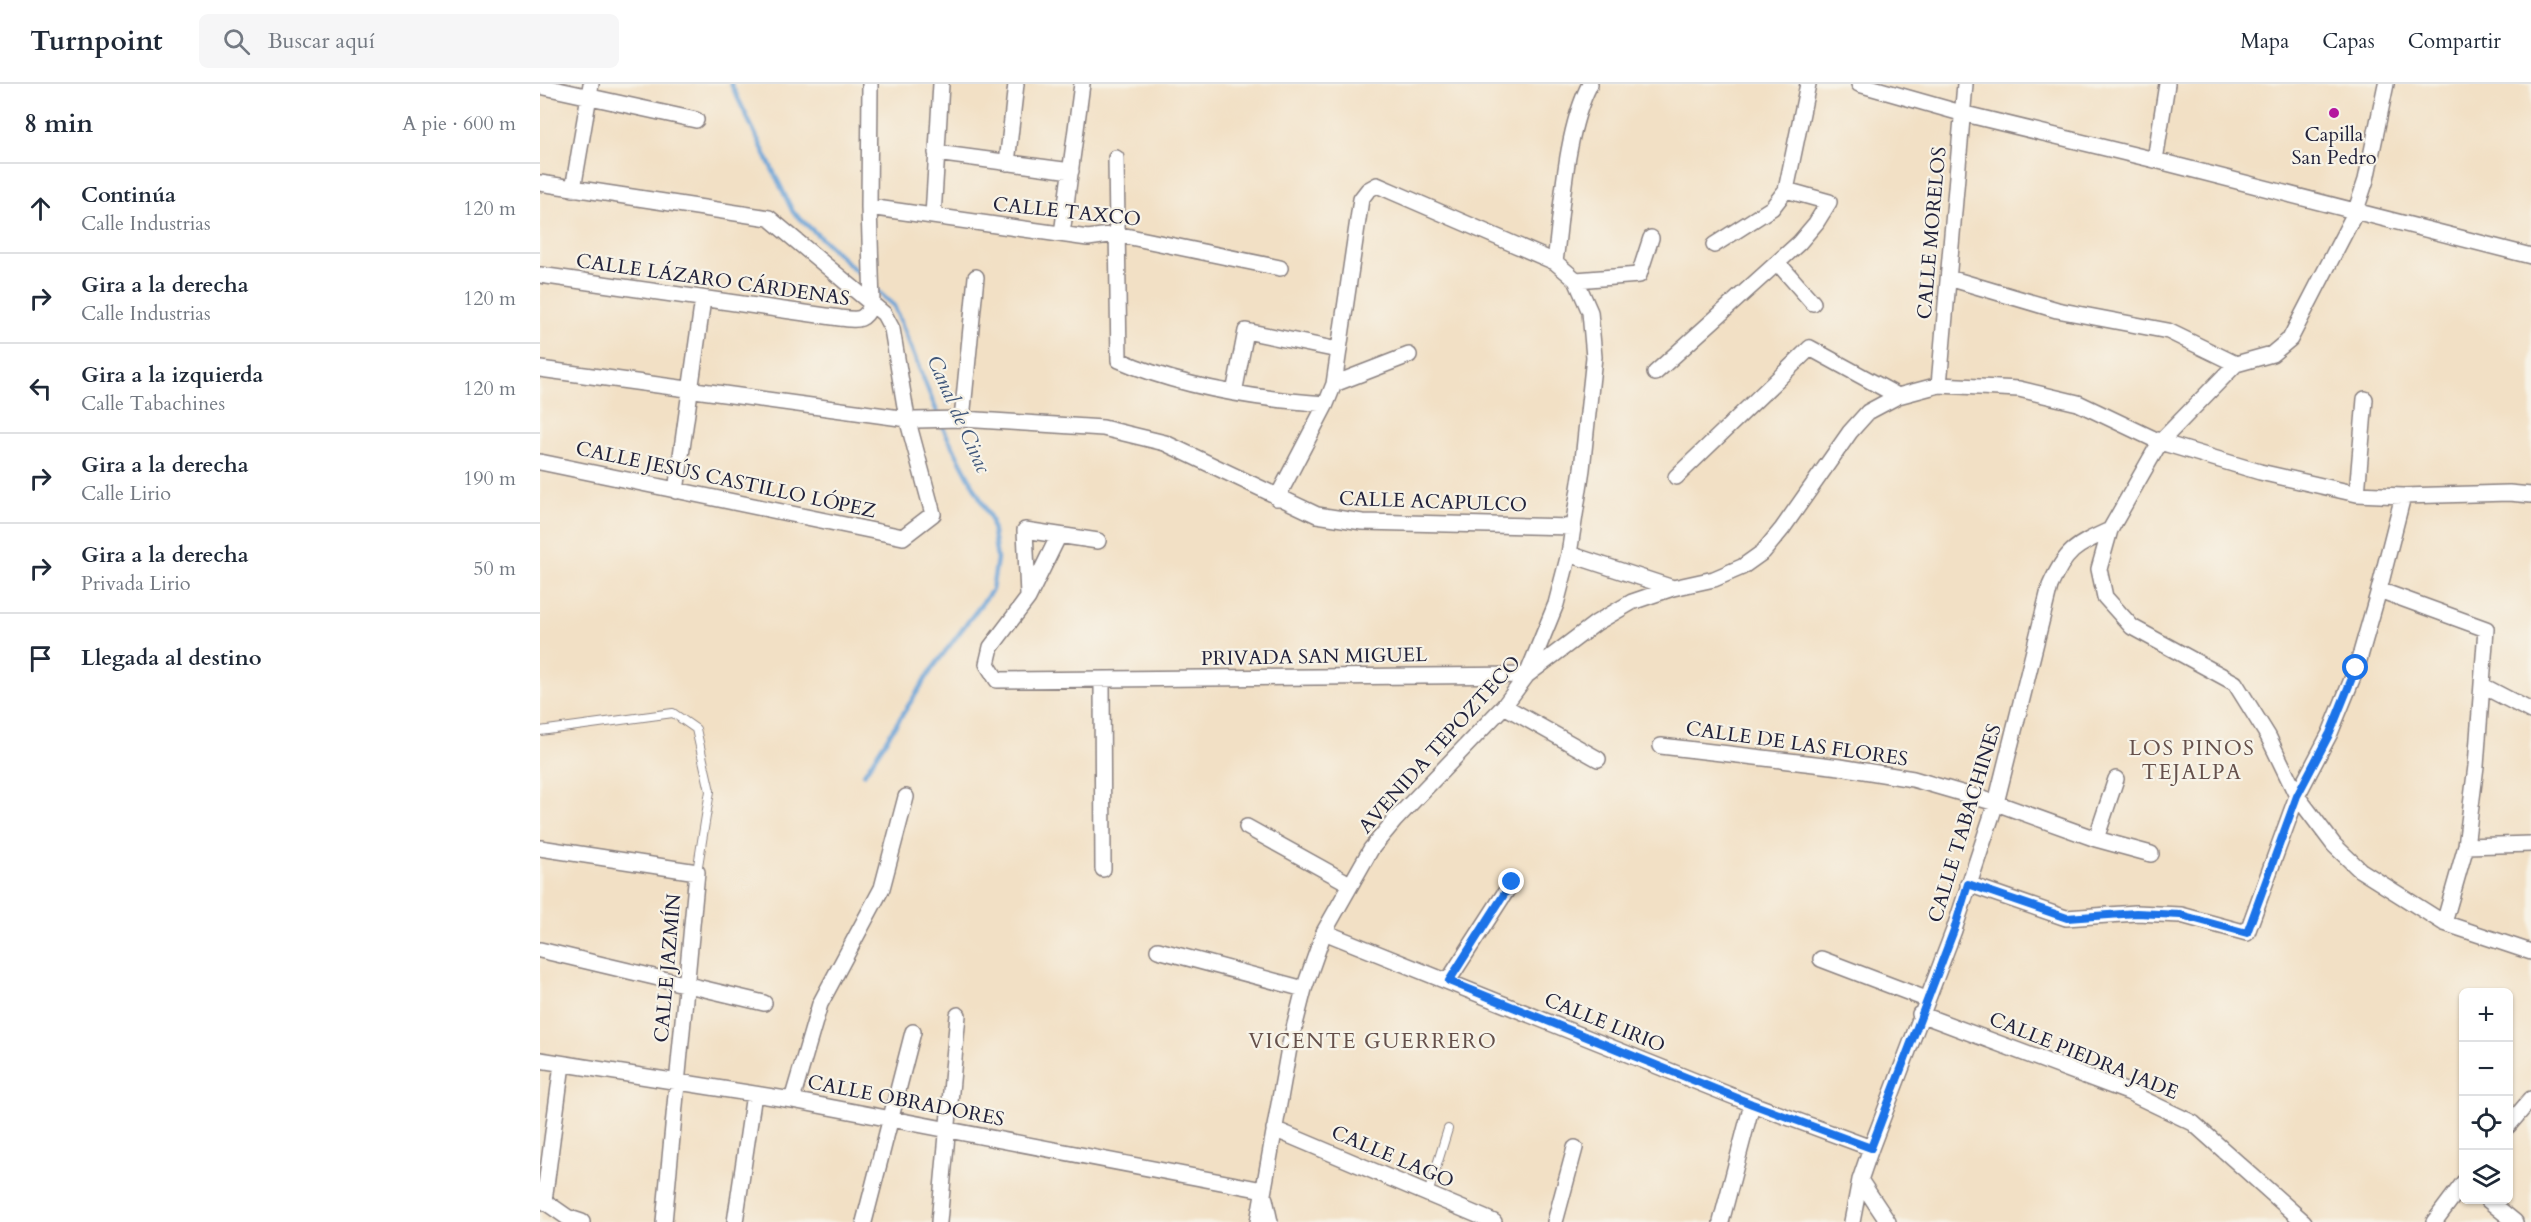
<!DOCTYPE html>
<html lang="es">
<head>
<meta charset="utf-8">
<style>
  body { margin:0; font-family:Cardo,serif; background:#f6f6f7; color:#1f2937 }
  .controls { position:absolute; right:18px; bottom:18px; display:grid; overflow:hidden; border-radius:9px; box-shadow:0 2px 4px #0004 }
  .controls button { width:54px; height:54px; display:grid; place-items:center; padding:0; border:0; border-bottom:2px solid #e0e1e3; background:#fff; color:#1f2937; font:30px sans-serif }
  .stop { position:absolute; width:18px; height:18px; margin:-14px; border:4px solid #1a73e8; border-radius:50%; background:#fff }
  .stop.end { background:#1a73e8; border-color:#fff; box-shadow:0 2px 6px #0008 }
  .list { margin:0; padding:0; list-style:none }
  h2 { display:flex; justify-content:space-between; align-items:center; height:78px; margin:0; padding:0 24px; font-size:26px }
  h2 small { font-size:20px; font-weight:400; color:#747a83 }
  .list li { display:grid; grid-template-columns:39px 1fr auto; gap:18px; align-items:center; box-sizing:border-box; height:90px; padding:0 24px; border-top:2px solid #e0e1e3 }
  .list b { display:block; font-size:22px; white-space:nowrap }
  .list p { margin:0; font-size:20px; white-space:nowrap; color:#747a83 }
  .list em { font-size:20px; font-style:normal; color:#747a83 }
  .icon { flex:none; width:33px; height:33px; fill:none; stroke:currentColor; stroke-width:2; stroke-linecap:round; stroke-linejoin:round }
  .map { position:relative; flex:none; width:1991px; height:1138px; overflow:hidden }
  header { display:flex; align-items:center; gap:36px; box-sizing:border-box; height:84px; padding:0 30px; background:#fff; border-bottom:2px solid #e0e1e3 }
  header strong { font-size:28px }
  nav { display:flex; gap:33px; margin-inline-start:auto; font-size:21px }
  .search { width:420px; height:54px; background:#f6f6f7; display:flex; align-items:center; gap:15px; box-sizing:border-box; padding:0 21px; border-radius:9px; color:#747a83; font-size:22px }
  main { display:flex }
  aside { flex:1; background:#fff }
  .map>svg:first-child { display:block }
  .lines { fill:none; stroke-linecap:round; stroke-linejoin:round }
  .stream { stroke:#67a1d6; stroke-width:4.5 }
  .service-casing { stroke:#8a8180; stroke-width:10 }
  .minor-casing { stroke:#8a8180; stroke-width:18 }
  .service { stroke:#fff; stroke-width:8 }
  .minor { stroke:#fff; stroke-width:15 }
  .route { stroke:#1a73e8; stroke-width:8 }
  .poi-dot { fill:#b5179e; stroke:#f7f3e8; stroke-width:2 }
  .labels { text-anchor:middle; stroke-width:4.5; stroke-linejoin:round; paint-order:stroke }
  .poi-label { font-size:20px; fill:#22223b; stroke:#f7f3e8 }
  .street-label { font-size:20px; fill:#22223b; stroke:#f7f3e8 }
  .water-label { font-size:21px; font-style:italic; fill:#3e5579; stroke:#f7f3e8 }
  .neighbourhood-label { font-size:21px; letter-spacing:1.5px; fill:#65504b; stroke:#f7f3e8 }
</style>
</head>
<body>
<header>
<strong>Turnpoint</strong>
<div class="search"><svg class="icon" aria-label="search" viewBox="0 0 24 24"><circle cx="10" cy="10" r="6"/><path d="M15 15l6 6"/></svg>Buscar aquí</div>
<nav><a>Mapa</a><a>Capas</a><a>Compartir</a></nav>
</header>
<main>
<aside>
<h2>8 min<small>A pie · 600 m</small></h2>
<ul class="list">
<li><svg class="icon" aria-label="ahead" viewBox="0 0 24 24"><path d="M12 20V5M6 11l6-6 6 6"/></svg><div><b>Continúa</b><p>Calle Industrias</p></div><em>120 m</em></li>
<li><svg class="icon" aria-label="right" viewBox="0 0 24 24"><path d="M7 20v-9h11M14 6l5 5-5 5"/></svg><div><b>Gira a la derecha</b><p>Calle Industrias</p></div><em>120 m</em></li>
<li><svg class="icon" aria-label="left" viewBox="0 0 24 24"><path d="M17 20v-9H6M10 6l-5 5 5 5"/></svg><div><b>Gira a la izquierda</b><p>Calle Tabachines</p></div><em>120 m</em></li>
<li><svg class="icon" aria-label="right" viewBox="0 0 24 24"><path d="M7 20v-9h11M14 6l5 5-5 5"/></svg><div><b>Gira a la derecha</b><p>Calle Lirio</p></div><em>190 m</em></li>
<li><svg class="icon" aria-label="right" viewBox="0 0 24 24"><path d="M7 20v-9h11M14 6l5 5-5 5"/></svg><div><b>Gira a la derecha</b><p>Privada Lirio</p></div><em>50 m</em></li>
<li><svg class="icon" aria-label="arrive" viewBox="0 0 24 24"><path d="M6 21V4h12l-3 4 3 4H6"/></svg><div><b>Llegada al destino</b></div></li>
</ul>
</aside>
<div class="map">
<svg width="1991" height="1138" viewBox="0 0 1991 1138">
  <rect width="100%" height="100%" fill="#f7f3e8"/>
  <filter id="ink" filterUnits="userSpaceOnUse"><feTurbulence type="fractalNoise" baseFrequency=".0167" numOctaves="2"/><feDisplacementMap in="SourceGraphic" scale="12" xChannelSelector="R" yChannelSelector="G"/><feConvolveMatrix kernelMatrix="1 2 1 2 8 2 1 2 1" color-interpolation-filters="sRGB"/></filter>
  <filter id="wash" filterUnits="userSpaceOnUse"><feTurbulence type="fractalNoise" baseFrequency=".008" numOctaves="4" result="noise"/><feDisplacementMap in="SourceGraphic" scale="24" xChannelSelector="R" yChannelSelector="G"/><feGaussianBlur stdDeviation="1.35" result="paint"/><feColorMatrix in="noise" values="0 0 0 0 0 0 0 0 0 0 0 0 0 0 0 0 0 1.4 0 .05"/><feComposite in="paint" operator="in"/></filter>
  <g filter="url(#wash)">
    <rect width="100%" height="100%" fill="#f2e0c5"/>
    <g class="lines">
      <!-- stream -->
      <path class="stream" d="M191 0 253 128 327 197
        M324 690 392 585 452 506 457 475 451 435 406 350 354 222 335 205"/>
    </g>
  </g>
  <g filter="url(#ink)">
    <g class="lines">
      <defs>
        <path id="service" d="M0 647 133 629 156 645 170 707 157 788
          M888 1110 908 1045"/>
        <path id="minor" d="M1319 0 1421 29 1615 76 1991 172
          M1846 0 1826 96 1815 129 1750 255 1732 270 1696 280 1620 358 1570 446 1559 485 1565 513 1592 543 1695 599 1728 652 1757 712 1794 761 1820 786 1904 839 1991 868
          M0 2 156 36
          M396 69 531 87
          M576 74 579 276C643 304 716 315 786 320
          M1615 76 1627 0
          M467 79 476 0
          M0 99 229 134 344 230 352 245 367 334 393 430 363 453 0 378
          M33 105 51 0
          M329 123 548 154 576 150 740 184
          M393 132 401 0
          M522 150 542 0
          M1174 161 1232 124 1246 106 1268 0
          M1015 178C1022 125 1025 47 1050 0
          M1238 179 1273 219
          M0 191 300 234C318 236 324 238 332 220L329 123 330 0
          M1409 194 1517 226 1628 247 1696 280
          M1036 196 1099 191 1111 154
          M0 285 375 336 422 335 563 344 625 359 777 431 822 438 1033 443
          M1115 289 1259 159 1276 139 1289 118 1246 106
          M794 300 869 271
          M1399 301 1425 0
          M694 309 706 247 798 266
          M422 335 436 193
          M1136 393 1270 264 1358 312
          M136 407 163 215
          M1817 410 1825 315
          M519 451 488 514 451 563 447 580 457 596 987 591 1016 520 1029 470 1042 385 1054 273 1050 228 1036 196 1015 178 853 108 837 101 828 106 821 115 794 300 786 320 737 414
          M1029 470 1133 504
          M1839 506 1946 545 1936 682 1926 762 1904 839
          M488 511 485 446 558 457
          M562 596 563 785
          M1943 602 1991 627
          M964 622 1058 675
          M1121 662 1300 683 1373 695 1456 719 1556 755 1611 770
          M707 743 810 800
          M1556 755 1576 695
          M1926 762 1991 760
          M0 764 157 788 124 1138
          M1428 800 1526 834 1596 829 1641 831 1707 849 1757 712 1790 649 1817 583 1839 506 1863 412
          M784 848 1212 1020 1331 1064
          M0 866 224 919
          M618 866 764 905
          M1281 875 1386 915
          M908 897 972 798
          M1380 930 1588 1008 1653 1039 1764 1138
          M0 976 252 1016 723 1106
          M252 1016 280 920 342 804 366 713
          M1968 1042 1991 1015
          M734 1045 954 1138
          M1320 1096 1348 1138
          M725 1115 730 1138
          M1948 1116 1975 1138
          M4 1117 22 980
          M4 1117 27 1133 42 1138
          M195 1138 214 1010
          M324 1138 373 948
          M399 1138 418 931
          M718 1138 749 964 764 905 784 848 831 765 855 736 964 622 987 591 1056 539 1092 518 1133 504 1174 495 1202 483 1223 468 1242 445 1310 348 1328 328 1358 312 1399 301 1479 305 1538 319 1620 358 1720 388 1817 410 1863 412 1969 409 1991 411
          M1015 1138 1035 1064
          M1181 1138 1212 1020
          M1312 1138 1320 1096 1331 1064 1414 846 1456 719 1510 502C1526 466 1535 462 1570 446
          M1894 1138 1924 1098"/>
      </defs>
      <!-- service casing -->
      <use href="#service" class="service-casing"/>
      <!-- minor casing -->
      <use href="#minor" class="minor-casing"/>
      <!-- service -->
      <use href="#service" class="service"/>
      <!-- minor -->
      <use href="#minor" class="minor"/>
    </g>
  </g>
  <g class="lines" filter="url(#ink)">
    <!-- route -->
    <path class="route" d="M972 798 909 897 1212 1020 1331 1064 1414 846 1428 800 1527 834 1596 829 1641 831 1707 849 1757 712 1790 649 1816 584"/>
  </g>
  <!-- markers -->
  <circle class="poi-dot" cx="1794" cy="29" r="6"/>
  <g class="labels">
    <!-- poi labels -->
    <g class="poi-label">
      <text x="1794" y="57">Capilla<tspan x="1794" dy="23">San Pedro</tspan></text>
    </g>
    <!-- street labels -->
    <g class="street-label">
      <text transform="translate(527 127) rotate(6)" y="7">CALLE TAXCO</text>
      <text transform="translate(1391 149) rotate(-85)" y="7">CALLE MORELOS</text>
      <text transform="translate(173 195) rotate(8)" y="7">CALLE LÁZARO CÁRDENAS</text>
      <text transform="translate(186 395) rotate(12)" y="7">CALLE JESÚS CASTILLO LÓPEZ</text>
      <text transform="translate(893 417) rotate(2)" y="7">CALLE ACAPULCO</text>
      <text transform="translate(774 572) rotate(-1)" y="7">PRIVADA SAN MIGUEL</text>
      <text transform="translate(1257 659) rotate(8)" y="7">CALLE DE LAS FLORES</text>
      <text transform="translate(899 660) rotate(-48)" y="7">AVENIDA TEPOZTECO</text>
      <text transform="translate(1424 739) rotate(-73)" y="7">CALLE TABACHINES</text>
      <text transform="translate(127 884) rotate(-85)" y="7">CALLE JAZMÍN</text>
      <text transform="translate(1065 938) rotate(22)" y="7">CALLE LIRIO</text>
      <text transform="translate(1544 971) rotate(22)" y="7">CALLE PIEDRA JADE</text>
      <text transform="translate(366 1016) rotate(11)" y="7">CALLE OBRADORES</text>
      <text transform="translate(853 1072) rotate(23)" y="7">CALLE LAGO</text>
    </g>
    <!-- water labels -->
    <g class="water-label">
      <text transform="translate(419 330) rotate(66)" y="7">Canal de Civac</text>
    </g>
    <!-- neighbourhood labels -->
    <g class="neighbourhood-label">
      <text x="1652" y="671">LOS PINOS<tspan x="1652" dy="24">TEJALPA</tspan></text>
      <text x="833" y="964">VICENTE GUERRERO</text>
    </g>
  </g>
</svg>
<div class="controls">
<button>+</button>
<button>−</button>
<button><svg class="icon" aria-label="locate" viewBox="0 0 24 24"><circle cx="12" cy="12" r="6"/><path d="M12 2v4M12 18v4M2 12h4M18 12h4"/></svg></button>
<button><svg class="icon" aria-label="layers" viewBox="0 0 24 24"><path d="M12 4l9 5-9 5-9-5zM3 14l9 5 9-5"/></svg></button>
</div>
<div class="stop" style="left:1816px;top:584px"></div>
<div class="stop end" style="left:972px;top:798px"></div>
</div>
</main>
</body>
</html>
